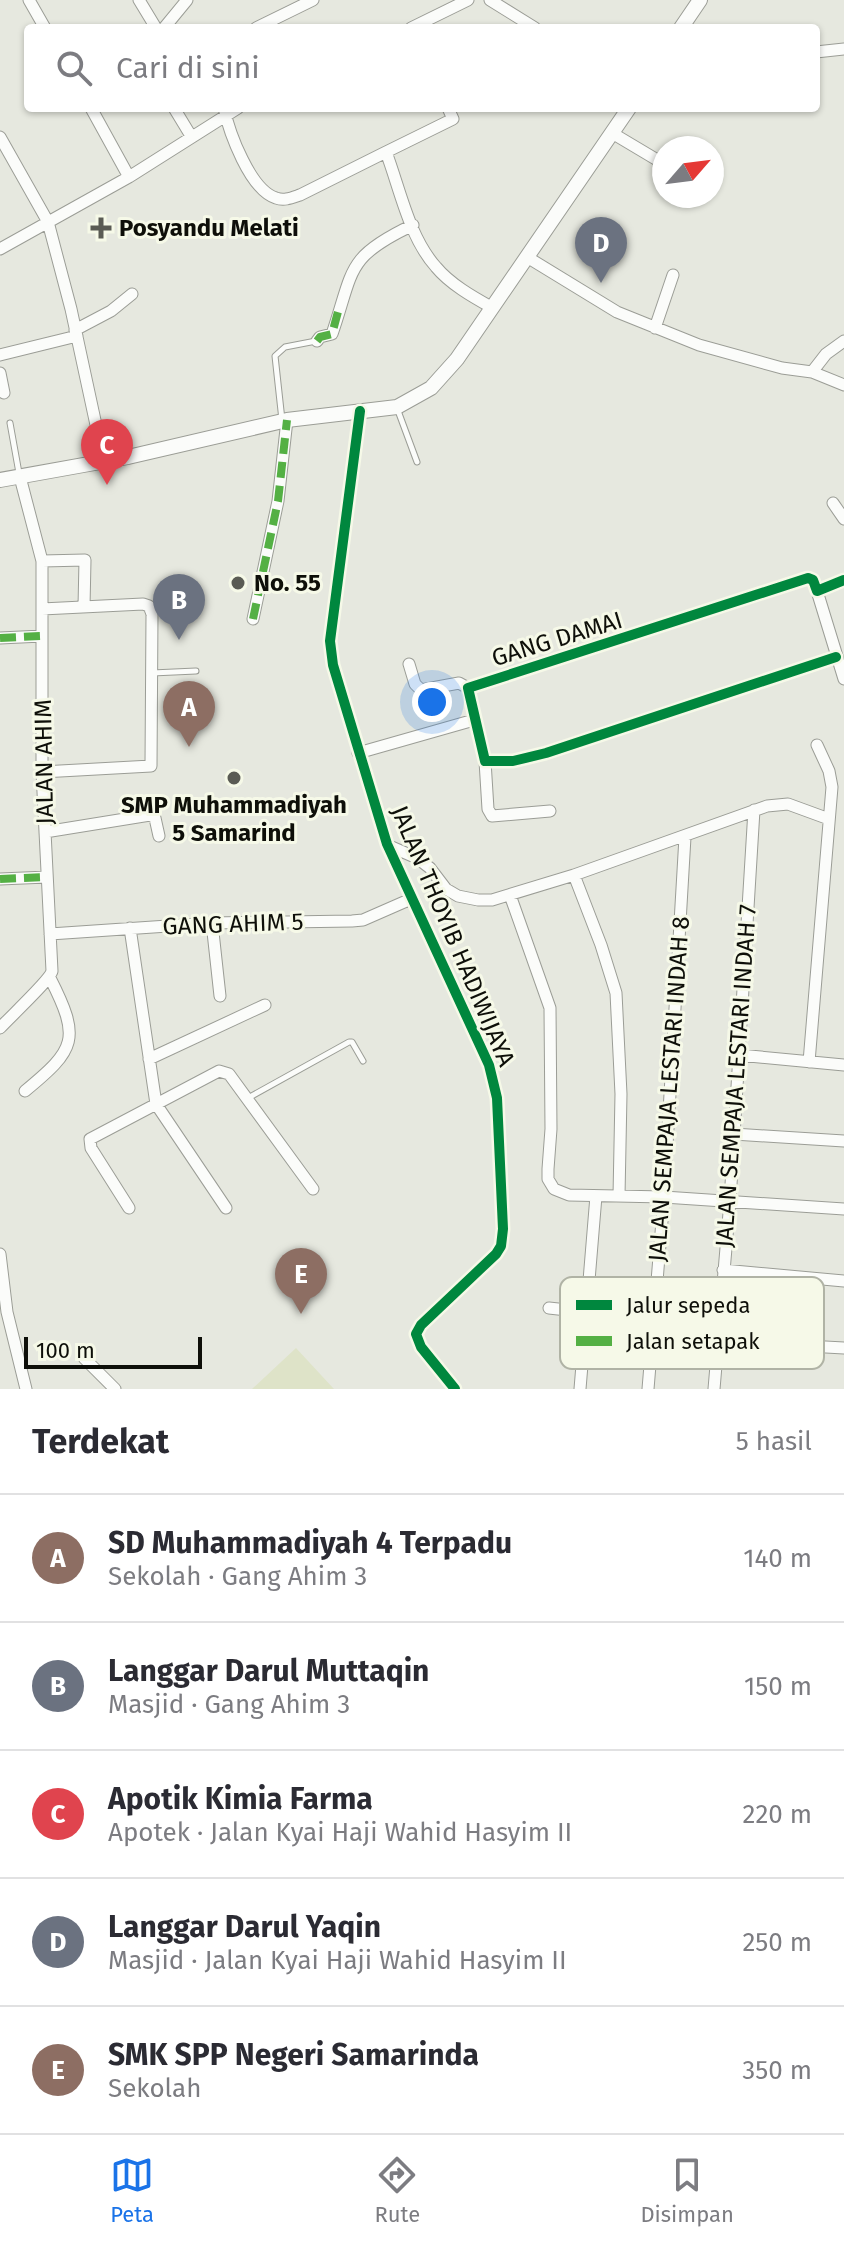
<!DOCTYPE html>
<html lang="id">
<head>
<meta charset="utf-8">
<style>
  body { margin:0; font-family:"Fira Sans",sans-serif; background:#f7f7f7; color:#2b2b33 }
  .compass { position:absolute; left:652px; top:136px; width:72px; height:72px; border-radius:50%; background:#fff; box-shadow:0 2px 6px #0004; rotate:62deg }
  .scale { position:absolute; left:24px; bottom:20px; width:178px; box-sizing:border-box; padding-left:8px; border:4px solid #0e0f09; border-top:0; font-size:22px; line-height:28px; white-space:nowrap; color:#0e0f09; -webkit-text-stroke:6px #f6f9e8; paint-order:stroke }
  .you { position:absolute; left:432px; top:702px; width:28px; height:28px; margin:-20px; border:6px solid #fff; border-radius:50%; background:#1a73e8; box-shadow:0 0 0 12px #1a73e833 }
  .badge { display:grid; place-items:center; width:52px; height:52px; border-radius:50%; background:#1a73e8; color:#fff; font-size:26px; font-weight:700 }
  .pin { position:absolute; translate:-50% -66px; filter:drop-shadow(0 2px 4px #0008) }
  .pin::after { content:''; position:absolute; top:42px; width:28px; height:24px; background:inherit; clip-path:polygon(0 0,100% 0,50% 100%) }
  .list { margin:0; padding:0; list-style:none }
  h2 { display:flex; justify-content:space-between; align-items:center; height:104px; margin:0; padding:0 32px; font-size:34px }
  h2 small { font-size:26px; font-weight:400; color:#7c7c81 }
  .list li { display:grid; grid-template-columns:52px 1fr auto; gap:24px; align-items:center; box-sizing:border-box; height:128px; padding:0 32px; border-top:2px solid #e1e1e2 }
  .list b { display:block; font-size:30px; white-space:nowrap }
  .list p { margin:0; font-size:26px; white-space:nowrap; color:#7c7c81 }
  .list em { font-size:26px; font-style:normal; color:#7c7c81 }
  .icon { flex:none; width:44px; height:44px; fill:none; stroke:currentColor; stroke-width:2; stroke-linecap:round; stroke-linejoin:round }
  .map { position:relative; flex:none; width:844px; height:1389px; overflow:hidden }
  .search { position:absolute; background:#fff; box-shadow:0 2px 6px #0004; left:24px; right:24px; top:24px; height:88px; display:flex; align-items:center; gap:20px; box-sizing:border-box; padding:0 28px; border-radius:8px; color:#7c7c81; font-size:30px }
  .sheet { height:744px; background:#fff }
  nav { display:flex; justify-content:space-around; align-items:center; box-sizing:border-box; height:112px; border-top:2px solid #e1e1e2; background:#fff; font-size:22px; color:#7c7c81 }
  nav a { display:grid; justify-items:center; gap:4px }
  nav .on { color:#1a73e8 }
  .map>svg:first-child { display:block }
  .green { fill:#dee3c8 }
  .lines { fill:none; stroke-linecap:round; stroke-linejoin:round }
  .service-casing { stroke:#9b9d96; stroke-width:7 }
  .minor-casing { stroke:#9b9d96; stroke-width:13 }
  .tertiary-casing { stroke:#9b9d96; stroke-width:16 }
  .service { stroke:#fbfcfa; stroke-width:5 }
  .minor { stroke:#fbfcfa; stroke-width:11 }
  .tertiary { stroke:#fbfcfa; stroke-width:14 }
  .quiet { stroke:#54b044; stroke-width:8; stroke-dasharray:16 8; stroke-linecap:butt }
  .cycleway-casing { stroke:#f6f9e8; stroke-width:15 }
  .cycleway { stroke:#00873e; stroke-width:10 }
  .poi-dot { fill:#5a5b54; stroke:#f6f9e8; stroke-width:3 }
  .labels { text-anchor:middle; stroke-width:6; stroke-linejoin:round; paint-order:stroke }
  .poi-label { font-size:24px; font-weight:bold; fill:#0e0f09; stroke:#f6f9e8; text-anchor:start }
  .street-label { font-size:24px; fill:#0e0f09; stroke:#f6f9e8 }
  .key { fill:#f6f9e8; stroke:#b0b3a5; stroke-width:2 }
  .key-label { font-size:22px; fill:#0e0f09 }
</style>
</head>
<body>
<div class="map">
<svg width="844" height="1389" viewBox="0 0 844 1389">
  <rect width="100%" height="100%" fill="#e6e8df"/>
  <!-- green -->
  <path class="green" d="M296 1348 334 1389H252Z"/>
  <g class="lines">
    <defs>
      <path id="service" d="M397 408 417 462
        M282 420 275 356 285 347 316 341
        M10 423 19 473
        M152 673 196 671
        M248 1098 349 1042H352L363 1061"/>
      <path id="minor" d="M29 0 45 28
        M139 0 156 28
        M490 0 535 28
        M164 28 187 0
        M256 28 313 0
        M411 28 468 0
        M816 52 844 49
        M91 108 129 177
        M174 108 191 136
        M224 108C229 132 250 190 276 198 284 201 291 198 300 195L386 152C400 189 409 237 436 267 450 284 473 297 491 307
        M612 133 664 164
        M0 137 48 222 71 309 104 462
        M386 152 453 119 448 108
        M0 249 129 177 238 108
        M527 257 617 312 699 345 782 368 812 372 844 385
        M655 328 673 275
        M75 330 111 311 132 294
        M317 341 320 337 332 334C354 270 345 257 413 225
        M0 355 77 336
        M812 372 826 354 844 341
        M0 373 4 393
        M360 411 330 641 333 665 387 844 489 1065 497 1098 503 1229 501 1246 496 1254 421 1325 416 1334 421 1347 455 1389
        M833 503 844 519
        M42 561 85 560 84 607
        M817 591 844 679
        M253 619 278 501 287 420
        M0 638 42 636
        M836 657 546 753 513 761H485L468 688 808 578 813 580 817 591 844 580
        M409 664 415 684 421 690 459 683 468 688
        M358 753 474 720
        M485 761 488 809 492 816 550 811
        M42 772 151 766 152 614 149 606 143 604 42 609
        M45 832 150 815 155 818 159 836
        M387 845 417 858 430 868 446 889 458 896 478 900H492L574 875 767 806 788 804 829 819
        M574 875 601 945 616 993 621 1094 619 1196
        M0 879 47 877
        M510 895 550 1008 551 1129 548 1169V1179L554 1189 569 1195 664 1197 844 1209
        M212 923 220 996
        M130 928 156 1104 226 1208
        M50 934 212 923 352 921 363 920 411 899
        M0 1028C10 1017 50 980 52 971L42 772V561L20 477
        M739 1055 844 1065
        M149 1059 265 1005
        M809 1062 832 787 829 771 817 745
        M25 1091C76 1049 81 1039 50 978
        M734 1134 844 1141
        M129 1208 91 1148 90 1139 219 1071 229 1074 313 1189
        M0 1254 7 1312 26 1389
        M723 1270 844 1281
        M549 1308 585 1312
        M717 1341 844 1348
        M84 1358 115 1389
        M580 1389 596 1196
        M648 1389 664 1197 685 837
        M714 1389 730 1201 754 810"/>
      <path id="tertiary" d="M681 28 700 0
        M0 480 128 457 287 420 397 407 431 388 457 359 629 108"/>
    </defs>
    <!-- service casing -->
    <use href="#service" class="service-casing"/>
    <!-- minor casing -->
    <use href="#minor" class="minor-casing"/>
    <!-- tertiary casing -->
    <use href="#tertiary" class="tertiary-casing"/>
    <!-- service -->
    <use href="#service" class="service"/>
    <!-- minor -->
    <use href="#minor" class="minor"/>
    <!-- tertiary -->
    <use href="#tertiary" class="tertiary"/>
    <!-- quiet -->
    <path class="quiet" d="M317 341 320 337 332 334 339 308
      M253 619 278 501 287 420
      M0 638 42 636
      M0 879 47 877"/>
    <defs>
      <path id="cycleway" d="M360 411 330 641 333 665 387 844 489 1065 497 1098 503 1229 501 1246 496 1254 421 1325 416 1334 421 1347 455 1389
        M836 657 546 753 513 761H485L468 688 808 578 813 580 817 591 844 580"/>
    </defs>
    <!-- cycleway casing -->
    <use href="#cycleway" class="cycleway-casing"/>
    <!-- cycleway -->
    <use href="#cycleway" class="cycleway"/>
  </g>
  <!-- markers -->
  <g class="poi-dot">
    <path d="M97 216h8v8h8v8h-8v8h-8v-8h-8v-8h8z"/>
    <circle cx="238" cy="583" r="8"/>
    <circle cx="234" cy="778" r="8"/>
  </g>
  <g class="labels">
    <!-- poi labels -->
    <g class="poi-label">
      <text x="119" y="236">Posyandu Melati</text>
      <text x="254" y="591">No. 55</text>
      <text x="234" y="813" text-anchor="middle">SMP Muhammadiyah<tspan x="234" dy="28">5 Samarind</tspan></text>
    </g>
    <!-- street labels -->
    <g class="street-label">
      <text transform="translate(557 639) rotate(-17)" y="8">GANG DAMAI</text>
      <text transform="translate(44 762) rotate(-91)" y="8">JALAN AHIM</text>
      <text transform="translate(233 924) rotate(-2)" y="8">GANG AHIM 5</text>
      <text transform="translate(453 936) rotate(67)" y="8">JALAN THOYIB HADIWIJAYA</text>
      <text transform="translate(736 1076) rotate(-86)" y="8">JALAN SEMPAJA LESTARI INDAH 7</text>
      <text transform="translate(669 1089) rotate(-86)" y="8">JALAN SEMPAJA LESTARI INDAH 8</text>
    </g>
  </g>
  <!-- legend -->
  <rect x="560" y="1277" width="264" height="92" rx="12" class="key"/>
  <rect x="576" y="1300" width="36" height="10" fill="#00873e"/>
  <rect x="576" y="1336" width="36" height="10" fill="#54b044"/>
  <g class="key-label">
    <text x="626" y="1313">Jalur sepeda</text>
    <text x="626" y="1349">Jalan setapak</text>
  </g>
</svg>
<svg class="compass" viewBox="-18 -18 36 36"><path d="M0-13l5 13h-10z" fill="#e53935"/><path d="M0 13l5-13h-10z" fill="#7c7c81"/></svg>
<div class="scale">100 m</div>
<div class="you"></div>
<div class="pin badge" style="left:189px;top:747px;background:#8d6e63">A</div>
<div class="pin badge" style="left:179px;top:640px;background:#6b7280">B</div>
<div class="pin badge" style="left:107px;top:485px;background:#e0444e">C</div>
<div class="pin badge" style="left:601px;top:283px;background:#6b7280">D</div>
<div class="pin badge" style="left:301px;top:1314px;background:#8d6e63">E</div>
<div class="search"><svg class="icon" aria-label="search" viewBox="0 0 24 24"><circle cx="10" cy="10" r="6"/><path d="M15 15l6 6"/></svg>Cari di sini</div>
</div>
<section class="sheet">
<h2>Terdekat<small>5 hasil</small></h2>
<ul class="list">
<li><span class="badge" style="background:#8d6e63">A</span><div><b>SD Muhammadiyah 4 Terpadu</b><p>Sekolah · Gang Ahim 3</p></div><em>140 m</em></li>
<li><span class="badge" style="background:#6b7280">B</span><div><b>Langgar Darul Muttaqin</b><p>Masjid · Gang Ahim 3</p></div><em>150 m</em></li>
<li><span class="badge" style="background:#e0444e">C</span><div><b>Apotik Kimia Farma</b><p>Apotek · Jalan Kyai Haji Wahid Hasyim II</p></div><em>220 m</em></li>
<li><span class="badge" style="background:#6b7280">D</span><div><b>Langgar Darul Yaqin</b><p>Masjid · Jalan Kyai Haji Wahid Hasyim II</p></div><em>250 m</em></li>
<li><span class="badge" style="background:#8d6e63">E</span><div><b>SMK SPP Negeri Samarinda</b><p>Sekolah</p></div><em>350 m</em></li>
</ul>
</section>
<nav>
<a class="on"><svg class="icon" aria-label="map" viewBox="0 0 24 24"><path d="M3 6l6-2 6 2 6-2v14l-6 2-6-2-6 2zM9 4v14M15 6v14"/></svg>Peta</a>
<a><svg class="icon" aria-label="directions" viewBox="0 0 24 24"><path d="M12 3l9 9-9 9-9-9zM9 14v-3h6M13 9l2 2-2 2"/></svg>Rute</a>
<a><svg class="icon" aria-label="saved" viewBox="0 0 24 24"><path d="M7 4h10v16l-5-4-5 4z"/></svg>Disimpan</a>
</nav>
</body>
</html>
